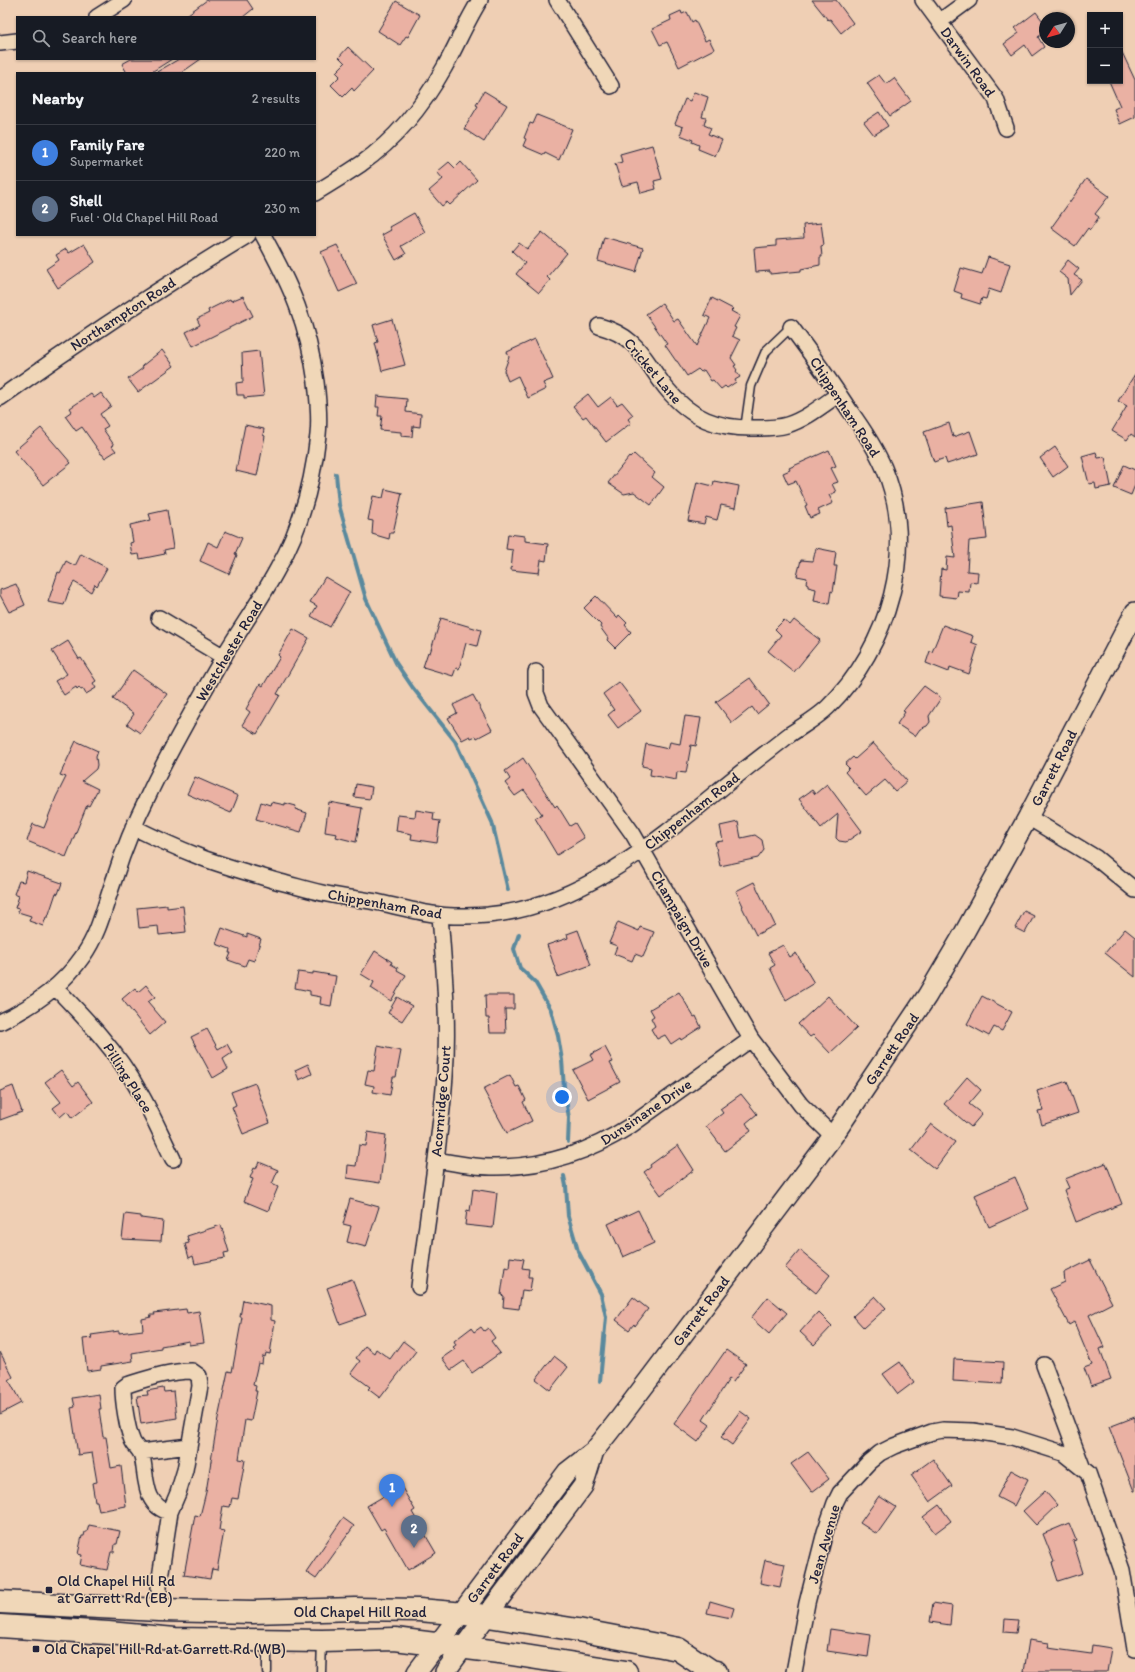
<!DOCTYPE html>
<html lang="en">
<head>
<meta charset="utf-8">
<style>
  body { margin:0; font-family:Itim,sans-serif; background:#20242c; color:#f1f3f6 }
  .controls { position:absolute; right:12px; top:12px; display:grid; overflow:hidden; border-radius:0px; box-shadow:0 1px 3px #0004 }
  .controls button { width:36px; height:36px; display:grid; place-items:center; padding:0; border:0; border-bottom:1px solid #363941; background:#171b24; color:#f1f3f6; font:20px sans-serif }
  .compass { position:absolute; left:1039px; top:12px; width:36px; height:36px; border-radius:50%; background:#171b24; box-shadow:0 1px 3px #0004; rotate:233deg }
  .you { position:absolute; left:562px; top:1097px; width:14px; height:14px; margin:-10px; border:3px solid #fff; border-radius:50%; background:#1a73e8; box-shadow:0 0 0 6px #1a73e833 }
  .badge { display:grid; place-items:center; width:26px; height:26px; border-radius:50%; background:#9495a2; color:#fff; font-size:13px; font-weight:700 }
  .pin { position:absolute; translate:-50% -33px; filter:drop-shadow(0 1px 2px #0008) }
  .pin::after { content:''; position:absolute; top:21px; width:14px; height:12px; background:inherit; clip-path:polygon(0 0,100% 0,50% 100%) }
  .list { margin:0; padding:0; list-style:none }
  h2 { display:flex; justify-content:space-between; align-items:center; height:52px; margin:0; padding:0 16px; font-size:17px }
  h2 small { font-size:13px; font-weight:400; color:#9ea1a6 }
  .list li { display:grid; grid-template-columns:26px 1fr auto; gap:12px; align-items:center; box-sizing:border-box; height:56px; padding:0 16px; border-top:1px solid #363941 }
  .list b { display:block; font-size:15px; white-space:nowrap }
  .list p { margin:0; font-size:13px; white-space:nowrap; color:#9ea1a6 }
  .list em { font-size:13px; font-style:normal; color:#9ea1a6 }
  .icon { flex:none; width:22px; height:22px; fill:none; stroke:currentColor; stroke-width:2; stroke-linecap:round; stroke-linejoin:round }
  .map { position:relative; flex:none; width:1135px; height:1672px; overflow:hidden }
  .search { position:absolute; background:#171b24; box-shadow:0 1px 3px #0004; left:16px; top:16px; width:300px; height:44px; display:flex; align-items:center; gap:10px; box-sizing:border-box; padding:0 14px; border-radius:0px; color:#9ea1a6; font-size:15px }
  .panel { position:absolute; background:#171b24; box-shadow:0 1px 3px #0004; left:16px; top:72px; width:300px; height:164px; border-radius:0px }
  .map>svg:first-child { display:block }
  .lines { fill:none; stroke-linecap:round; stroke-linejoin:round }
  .stream { stroke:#5a899d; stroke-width:4 }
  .building { fill:#eab1a3; stroke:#22223b }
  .service-casing { stroke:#22223b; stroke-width:11 }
  .minor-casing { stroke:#22223b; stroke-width:18 }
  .tertiary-casing { stroke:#22223b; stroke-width:22 }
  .secondary-casing { stroke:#22223b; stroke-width:25 }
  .service { stroke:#f0d7b8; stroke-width:8 }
  .minor { stroke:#f0d7b8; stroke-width:15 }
  .tertiary { stroke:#f0d7b8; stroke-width:19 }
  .secondary { stroke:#f0d7b8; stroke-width:22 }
  .poi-dot { fill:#22223b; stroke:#f0d7b8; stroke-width:1.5 }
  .labels { text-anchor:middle; stroke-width:3; stroke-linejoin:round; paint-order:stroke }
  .street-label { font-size:15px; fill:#22223b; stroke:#f0d7b8 }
  .poi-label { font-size:15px; fill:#22223b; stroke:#f0d7b8; text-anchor:start }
</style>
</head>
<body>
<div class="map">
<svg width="1135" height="1672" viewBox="0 0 1135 1672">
  <rect width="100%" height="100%" fill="#efcfb4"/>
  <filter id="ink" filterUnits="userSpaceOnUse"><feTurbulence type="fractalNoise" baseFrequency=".025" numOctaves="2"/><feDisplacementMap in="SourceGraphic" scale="8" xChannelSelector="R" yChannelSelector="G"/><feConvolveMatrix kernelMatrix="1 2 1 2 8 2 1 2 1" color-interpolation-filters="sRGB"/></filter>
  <g filter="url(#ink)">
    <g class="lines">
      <!-- stream -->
      <path class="stream" d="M336 474 339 505 366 599 396 663 413 688 455 741 492 822 508 890
        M519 934 514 949 520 968 535 982 551 1010 558 1036 562 1060 564 1088 569 1118 568 1142
        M564 1176 566 1186 568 1216 575 1240 578 1251 601 1294 606 1317 600 1381"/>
    </g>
    <!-- building -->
    <path class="building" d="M207 0H247L253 9 243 17H184Z
      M812 0H836L853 23 841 33 830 19 828 20Z
      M396 1 420 15 408 37 406 36 400 45 378 31Z
      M681 11 682 14 687 12 692 22 695 20 705 41 709 39 714 49 679 67 667 42 660 45 652 29 671 20 670 16Z
      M1036 12 1045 24V32L1038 37 1044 47 1032 56 1025 45 1012 55 1004 44 1019 33 1015 28Z
      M348 47 373 71 354 91 352 88 343 97 331 85 340 76 336 72 345 63 339 57Z
      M1120 48 1135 80V117L1120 124 1114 109 1120 106 1109 81H1120Z
      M131 59H172L150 73H127L122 64Z
      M179 59H201L181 73H155Z
      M879 75 886 84 894 78 911 101 890 116 867 83Z
      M484 91 507 105 484 142 464 129 478 106 476 105Z
      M694 92 708 97 702 117 706 118 704 125 711 128 708 134 722 140 715 156 698 149 699 145 692 142 693 140 680 135 683 127 675 124 685 99 690 101Z
      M879 112 888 126 874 135 864 122Z
      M537 115 572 129 559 160 545 153 544 155 523 146 526 139 524 138 530 123 533 124Z
      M652 145 662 179 654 181 656 189 641 193 638 182 622 186 615 164 622 162 620 154Z
      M449 162 455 168 461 162 477 180 450 205 447 202 442 206 429 191 443 179 437 172Z
      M1086 179 1109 196 1095 214 1099 217 1090 230 1088 228 1075 246 1051 228Z
      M414 213 425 232 401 246 406 254 396 260 382 235 391 230 389 227Z
      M821 223 824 245 821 246 822 257H820V265L801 269V271L770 274V271L756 272 754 248 776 246V240L804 238 803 225Z
      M542 232 567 253 547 277 550 280 539 293 516 274 525 263 512 251 519 243 527 249Z
      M604 237 643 248 636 272 598 261Z
      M84 244 95 262 58 288 46 269 59 260 56 255 66 249 69 253Z
      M337 245 357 284 339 292 321 252Z
      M988 257 1010 264 1001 293 989 289 986 299 982 298 980 304 961 298 962 294 954 291 961 268 982 274Z
      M1068 260 1079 269 1074 275 1082 280 1070 295 1068 279 1059 272Z
      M243 296 253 316 193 346 186 332 200 325 197 319 209 313 208 310 230 299 231 301Z
      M712 298 733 309 731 311 740 316 734 327 736 328 732 336 740 340 731 358 736 365 734 366 737 370 736 371 740 377 735 380 736 382 727 388 725 386 721 389 713 380 711 381 704 370 701 372 698 369 687 376 677 361H676L665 345 667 344 646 314 662 303 674 321 678 319 697 346 710 318 704 315Z
      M392 319 405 365 382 371 375 343 378 342 373 325Z
      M535 339 553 379 543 383 546 389 528 398 518 376 508 381 504 371 509 357 507 352Z
      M162 350 174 366 138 392 128 379 143 368 142 366Z
      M259 351 264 396 244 398V395H237L236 383 243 382 242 353Z
      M1135 374V437L1131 434 1127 440 1112 431 1127 406 1118 401Z
      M101 393 111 406 100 414 108 426 103 429 114 445 112 446 116 451 105 458 102 454H101L82 427 76 431 65 416 72 411 70 408 91 394 94 398Z
      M588 394 598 407 611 397 617 405 622 402 633 415 628 419 631 423 606 442 586 416 583 418 573 406Z
      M377 396 407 399 406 412 421 414 420 427 413 426 412 437 401 436V432L380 430 382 416H378L379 407H376Z
      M949 423 953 437 970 431 978 454 947 464 945 458 934 462 924 432Z
      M245 425 264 429 263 435 265 436 257 476 236 471Z
      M41 428 71 463 43 485 14 451Z
      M1055 447 1068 466 1053 477 1040 458Z
      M829 450 836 466 831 468 838 482 832 484 836 492 829 495 833 503 818 510 820 514 810 518 805 506 807 505 796 481 788 484 783 473 790 470 789 468Z
      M1096 452 1098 458 1105 457 1111 486 1096 489 1095 483 1089 484 1082 456Z
      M634 454 655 473 652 477 664 487 651 505 634 492 624 494 608 483 629 457 630 458Z
      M1124 465 1135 470V485L1131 495 1114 488Z
      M714 481 739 486 735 508 721 505 717 520 706 517 704 524 688 521 697 482 713 486Z
      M385 489 402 493 393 533H390L389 539 372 534 373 521 368 520 373 496 383 498Z
      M983 502 987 539 969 541 967 571 978 572 977 583 970 582 969 592 958 591 957 598 939 596 941 569 946 570 947 557 955 558 951 525 947 526 945 508Z
      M167 510 173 548 164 550 165 554 140 559 139 554 132 555 130 543 133 542 130 525 151 520 149 514Z
      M225 531 242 538 235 554 237 555 229 574 200 561 208 542 218 547Z
      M508 534 525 536V541L548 544 546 561 541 560 539 573 511 570 513 550 506 549Z
      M816 548 836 552 834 566H837L833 592 831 591 829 604 814 601 816 589 808 587V584L806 583 807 578 797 576 801 560 813 561Z
      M81 554 107 568 97 586 95 584 91 592 74 582 68 593 64 605 48 602 58 572 60 573 66 561 75 566Z
      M325 577 350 592 330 627 311 616 317 606 310 602Z
      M16 584 25 605 9 612 0 595V590Z
      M596 596 617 618 619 615 627 623 625 625 631 632 615 648 607 640 608 638 600 627 601 625 584 608Z
      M441 618 481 630 477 646 466 643 459 669 456 668 453 676 423 667 428 652 430 653Z
      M784 620 790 625 794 620 820 640 794 672 768 651 781 635 775 629Z
      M943 625 973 636 971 642 978 645 969 674 950 667 949 672 926 663 930 651 932 652Z
      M293 629 309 638 277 694 280 695 257 734 242 725 250 712 246 709 260 684 263 686 280 657 278 655Z
      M68 641 79 659 81 658 96 681 93 683 96 688 86 694 83 689 81 690 79 687 77 689 76 687 64 695 55 681 67 674 52 651Z
      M133 670 167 694 140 733 127 724 134 714 113 699Z
      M750 678 769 704 757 714 752 707 732 723 716 702Z
      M619 682 641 711 618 728 608 715 614 710 603 694Z
      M924 686 941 698 929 716 930 722 927 726 920 729 915 736 897 724 905 712 903 711Z
      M473 695 492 730 477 738 476 736 471 738 470 736 462 740 448 718 457 713 453 705Z
      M685 716 701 718 696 746 691 745 686 773 677 772 676 780 650 775 651 768 642 766 646 744 668 749 670 742 680 744Z
      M76 741 98 751 96 757 97 765 96 769 82 781 98 789 89 806 87 805 66 857 27 841 33 824 44 828 56 797 66 777 60 775Z
      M873 743 907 781 895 791 885 780 866 796 845 772 849 768 845 764 853 757 855 759Z
      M523 758 555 807 557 805 570 826 575 823 584 838 557 855 535 818 542 814 524 790 515 796 505 783 510 779 505 771Z
      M195 777 238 796 231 813 187 794Z
      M356 784 372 787 370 799 354 797Z
      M827 784 862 831 846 842 839 841 836 838 838 814 821 828 799 799 812 790 815 794Z
      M261 802 270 805 271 802 285 805V803L296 806 295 809 307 813 301 832 256 819Z
      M329 802 362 808 356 842 336 837 337 834 325 832Z
      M416 810 434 813 433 820 440 821 437 843 411 839 412 834 396 831 398 815 415 817Z
      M738 822 741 838 755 835 762 840 764 850 758 858 720 866 715 842 723 841 720 826Z
      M27 871 62 883 58 894 56 893 48 917H46L43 926 29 921 31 916 18 912 19 909 15 908 19 896 14 894 19 881 24 882Z
      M754 882 775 925 756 935 742 907 743 906 736 891Z
      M167 905V908L183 906 186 932 159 935 158 926 139 928 137 908Z
      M1024 911 1034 916 1025 933 1015 928Z
      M618 922 639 931 640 927 654 932 643 957 635 954 632 961 614 954 617 946 609 943Z
      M222 928 247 937V934L261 939 254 961 248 959 245 966 228 960 231 953H229L230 949 216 944Z
      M1125 929 1135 937V977L1105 953Z
      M578 930 591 965 558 977 547 945 568 938 567 934Z
      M783 945 790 957 796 953 814 983 786 1000 770 968 775 965 768 953Z
      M375 951 392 962 391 964 398 968 397 970 406 975 391 1001 371 988 374 982 361 974Z
      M298 972 313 974V972L336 976 331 1006 320 1004 321 997 310 995V991L295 988Z
      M146 985 155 997 148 1002 165 1022 150 1035 122 999 135 988 138 992Z
      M679 992 694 1017 696 1016 701 1027 681 1040 680 1038 671 1044 665 1035 657 1039 651 1029 655 1026 651 1018 654 1016 650 1009Z
      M485 995H514V1009H505L506 1033H490L489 1018H486Z
      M828 996 857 1028 830 1053 813 1035 810 1037 798 1024Z
      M982 996 1012 1012 1002 1031 994 1027 989 1036 967 1024Z
      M397 997 412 1006 402 1021 388 1013Z
      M207 1029 218 1049 227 1044 232 1053 223 1059 228 1069 213 1078 191 1037Z
      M378 1046 401 1051 396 1077H393L390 1095 373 1092 374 1086 365 1084 368 1070 374 1071Z
      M605 1047 613 1062 610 1063 620 1082 588 1099 573 1070 593 1060 590 1055Z
      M308 1064 312 1074 299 1080 295 1070Z
      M61 1070 73 1086 78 1082 93 1102 72 1118 67 1111 60 1117 53 1108 61 1102 45 1082Z
      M510 1075 516 1087 519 1086 526 1100 523 1102 532 1121 507 1133 483 1089Z
      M967 1077 981 1090 969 1104 982 1114 971 1127 944 1104Z
      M1067 1081 1078 1113 1042 1125 1038 1111 1043 1110 1037 1091Z
      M255 1083 270 1123 243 1134 232 1107 236 1105 231 1092Z
      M13 1086 22 1112 0 1120V1091Z
      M741 1094 757 1114 746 1123 751 1131 725 1151 706 1126 723 1113 720 1109Z
      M931 1124 955 1142 935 1169 911 1150Z
      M368 1132 386 1135 380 1183 347 1178 348 1165 356 1166 359 1145 366 1146Z
      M678 1145 694 1170 661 1195 644 1172 651 1167 650 1165Z
      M259 1162 278 1170 272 1184 278 1187 268 1211 244 1201 253 1179 250 1178 254 1168 256 1169Z
      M1106 1163 1122 1204 1076 1222 1064 1190 1069 1188 1065 1179Z
      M1015 1177 1029 1209 989 1227 975 1195Z
      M473 1189 497 1193 493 1228 465 1225 467 1210 470 1211Z
      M350 1199 379 1207 366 1247 347 1242 351 1226 343 1224Z
      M638 1210 654 1243 623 1257 608 1224Z
      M125 1214 141 1216V1218L163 1221 161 1241 122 1239Z
      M221 1225 229 1252 224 1253 225 1258 195 1264 193 1256 189 1258 185 1244 189 1243 187 1236Z
      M800 1250 830 1275 816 1293 785 1268Z
      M510 1257 524 1259 522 1268 529 1269 528 1277H532L530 1291 522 1290 519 1309 503 1307 504 1296 501 1295 505 1267 509 1268Z
      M1090 1260 1112 1303 1089 1315 1104 1347 1100 1349 1111 1379 1091 1386 1084 1368 1092 1365 1074 1322 1069 1325 1050 1289 1065 1282 1064 1273Z
      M352 1279 366 1315 340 1324 327 1288Z
      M875 1296 886 1308 864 1328 853 1316Z
      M633 1297 648 1309 635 1326 634 1324 629 1330 616 1320Z
      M768 1297 787 1313 769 1334 751 1318Z
      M243 1300 271 1306V1320L275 1321 270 1354 266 1353 265 1357 263 1356 262 1364 258 1363 253 1385 256 1386 255 1391H257L251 1421 245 1420 239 1459 245 1460 238 1499 232 1498 230 1507 223 1506 219 1530 224 1531 217 1570 212 1569 210 1579 184 1575 195 1515 200 1516 206 1492 217 1424 228 1371 232 1372 242 1317H240Z
      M186 1309 187 1313 199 1311 204 1343 189 1345V1341L161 1346V1348L132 1353 133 1361 101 1366V1369L87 1371 83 1339 92 1338 91 1335 119 1331V1333L143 1330 142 1319 151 1317 150 1315H155L154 1313Z
      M818 1312 832 1326 814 1345 800 1332Z
      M481 1327 484 1331 488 1328 495 1338 491 1341 500 1353 472 1373 464 1361 451 1370 442 1358 455 1349 453 1347 456 1345 454 1341 471 1328 474 1332Z
      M403 1341 416 1351 380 1398 368 1389 370 1387 351 1373 360 1361 356 1358 365 1346 374 1353 376 1349 390 1359Z
      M726 1350 746 1364 733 1382 729 1379 703 1420 710 1425 698 1442 674 1424Z
      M0 1352 13 1377 9 1380 21 1403 0 1414Z
      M554 1356 568 1367 550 1390 536 1379Z
      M954 1359 1003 1362 1002 1384 953 1381Z
      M900 1362 914 1382 898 1394 883 1374Z
      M163 1388 164 1392 174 1391 177 1418 141 1424 137 1396 148 1395 147 1391Z
      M99 1394 101 1409H99L103 1437H106L111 1468 121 1466 126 1506 99 1511 97 1501H95L92 1483 97 1482 92 1453 78 1455 71 1408 75 1407 73 1398Z
      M740 1411 751 1419 732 1445 721 1437Z
      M1135 1417V1491H1134L1109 1427Z
      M808 1452 829 1479 812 1492 791 1464Z
      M933 1459 952 1486 930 1502 911 1475Z
      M1011 1470 1028 1479 1014 1506 997 1497Z
      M401 1486 415 1510 412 1512 436 1553 408 1570 384 1528 381 1530 367 1506Z
      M1045 1491 1057 1505 1036 1525 1023 1511Z
      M879 1496 896 1507 877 1534 860 1523Z
      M939 1505 951 1521 935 1533 923 1517Z
      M343 1518 354 1526 316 1579 306 1572Z
      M1069 1523 1076 1540 1073 1541 1083 1573 1058 1581 1052 1563 1054 1562 1043 1534Z
      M89 1525 120 1531 117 1544H115L114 1552H111L107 1570 80 1565 82 1555 78 1554 82 1536H84L85 1532H87Z
      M765 1560 785 1564 780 1587 760 1583Z
      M710 1601 734 1608 731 1618 707 1613Z
      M933 1603 952 1606 950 1625 930 1622Z
      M1005 1619 1018 1620 1016 1633 1004 1632Z
      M830 1629 871 1635 868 1657 827 1651Z
      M1029 1640 1049 1643 1048 1648 1091 1654 1092 1645 1111 1648 1107 1672H1024Z"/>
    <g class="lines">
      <defs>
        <path id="service" d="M745 429 751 386 766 351 791 327
          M267 1641V1672
          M321 1672 322 1641"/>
        <path id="minor" d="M557 0 611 86
          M923 0 996 99 1006 128
          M97 17 124 0
          M939 22 969 0
          M0 43 17 41
          M315 193C330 184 346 174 361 164 396 139 424 104 444 68 457 45 466 22 480 0
          M599 326C639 337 643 359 666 388 691 419 718 429 756 428 766 428 777 428 787 425 806 419 823 405 839 394
          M0 398C81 340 163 286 248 235
          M159 618 224 657
          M536 672V693L541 706 633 834 751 1039 801 1105 833 1136
          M1028 817 1096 858 1135 890
          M133 827C155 838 177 848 200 857 226 867 253 874 280 882 296 886 311 891 327 894 345 898 363 899 381 903 400 907 420 913 440 915 455 917 472 916 488 915 577 907 651 846 718 791 741 772 765 754 789 735 802 726 817 718 828 707 889 647 918 548 884 468 875 447 863 429 850 411 831 382 812 355 791 327
          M55 987C86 1019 117 1051 139 1091 152 1113 162 1137 173 1159
          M0 1022C32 1007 63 985 83 956 100 932 105 904 115 877 124 848 136 820 149 794 171 747 198 701 224 656 242 626 262 598 278 568 301 528 313 481 318 435 320 417 318 399 316 382 308 323 291 286 263 235
          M436 1160C454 1163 473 1167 491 1167 541 1168 588 1153 630 1126L751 1039
          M419 1287C427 1216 440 1146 445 1076 449 1022 444 969 440 915
          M1044 1365 1083 1469
          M141 1452 189 1446
          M159 1610V1584L170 1512 178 1493 185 1470 200 1386 199 1376 192 1371C169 1371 149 1378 127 1385L123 1388C123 1401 127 1428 132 1440 134 1446 140 1449 142 1456 147 1477 143 1506 170 1512
          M794 1672 807 1603 825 1532 835 1503 840 1493 869 1462 880 1453 894 1446 932 1432 943 1430 973 1431 1012 1437 1063 1453 1088 1473 1122 1570 1135 1649"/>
        <path id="tertiary" d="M417 1672 567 1472 594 1451 620 1418 833 1136 927 996 963 935 1028 817 1135 612
          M445 1672 583 1486 594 1451"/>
        <path id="secondary" d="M0 1602 159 1610 253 1612 355 1609 419 1610 488 1616 578 1630 678 1649 711 1671 716 1672
          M0 1626 108 1633 175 1639 322 1641 395 1639 499 1652 626 1672"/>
      </defs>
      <!-- service casing -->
      <use href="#service" class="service-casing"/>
      <!-- minor casing -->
      <use href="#minor" class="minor-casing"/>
      <!-- tertiary casing -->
      <use href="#tertiary" class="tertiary-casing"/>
      <!-- secondary casing -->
      <use href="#secondary" class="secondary-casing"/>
      <!-- service -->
      <use href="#service" class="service"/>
      <!-- minor -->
      <use href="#minor" class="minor"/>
      <!-- tertiary -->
      <use href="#tertiary" class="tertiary"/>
      <!-- secondary -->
      <use href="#secondary" class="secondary"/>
    </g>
  </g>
  <!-- markers -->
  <g class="poi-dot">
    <rect x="45" y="1586" width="8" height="8" rx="2"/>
    <rect x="32" y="1645" width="8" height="8" rx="2"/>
  </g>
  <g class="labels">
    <!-- street labels -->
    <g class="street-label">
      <text transform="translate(968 62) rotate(54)" y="5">Darwin Road</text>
      <text transform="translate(123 314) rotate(-33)" y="5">Northampton Road</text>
      <text transform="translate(653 371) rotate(50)" y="5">Cricket Lane</text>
      <text transform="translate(845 407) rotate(57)" y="5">Chippenham Road</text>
      <text transform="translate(229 651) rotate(-59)" y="5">Westchester Road</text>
      <text transform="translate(1054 768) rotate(-63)" y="5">Garrett Road</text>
      <text transform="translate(692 811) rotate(-38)" y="5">Chippenham Road</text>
      <text transform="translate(385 904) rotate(10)" y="5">Chippenham Road</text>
      <text transform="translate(682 919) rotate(60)" y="5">Champaign Drive</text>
      <text transform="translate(892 1049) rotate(-56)" y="5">Garrett Road</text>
      <text transform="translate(128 1078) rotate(58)" y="5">Pilling Place</text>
      <text transform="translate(441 1101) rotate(-85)" y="5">Acornridge Court</text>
      <text transform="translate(646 1112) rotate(-34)" y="5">Dunsinane Drive</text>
      <text transform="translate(701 1311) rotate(-53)" y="5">Garrett Road</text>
      <text transform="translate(824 1544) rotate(-74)" y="5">Jean Avenue</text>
      <text transform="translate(495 1568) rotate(-53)" y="5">Garrett Road</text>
      <text x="360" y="1617">Old Chapel Hill Road</text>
    </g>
    <!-- poi labels -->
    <g class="poi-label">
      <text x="57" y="1586">Old Chapel Hill Rd<tspan x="57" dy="17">at Garrett Rd (EB)</tspan></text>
      <text x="44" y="1654">Old Chapel Hill Rd at Garrett Rd (WB)</text>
    </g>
  </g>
</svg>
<div class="controls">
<button>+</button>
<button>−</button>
</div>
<svg class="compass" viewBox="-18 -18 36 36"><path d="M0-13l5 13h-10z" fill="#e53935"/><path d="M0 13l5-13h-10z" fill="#9ea1a6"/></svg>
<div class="you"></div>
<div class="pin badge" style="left:392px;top:1507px;background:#3f7fe0">1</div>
<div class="pin badge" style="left:414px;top:1548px;background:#5c6f8a">2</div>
<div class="search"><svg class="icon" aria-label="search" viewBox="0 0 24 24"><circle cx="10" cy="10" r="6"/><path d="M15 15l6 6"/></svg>Search here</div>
<section class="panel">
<h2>Nearby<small>2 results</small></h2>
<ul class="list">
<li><span class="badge" style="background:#3f7fe0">1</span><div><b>Family Fare</b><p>Supermarket</p></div><em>220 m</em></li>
<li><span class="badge" style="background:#5c6f8a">2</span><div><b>Shell</b><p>Fuel · Old Chapel Hill Road</p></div><em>230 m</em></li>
</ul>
</section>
</div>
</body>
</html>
